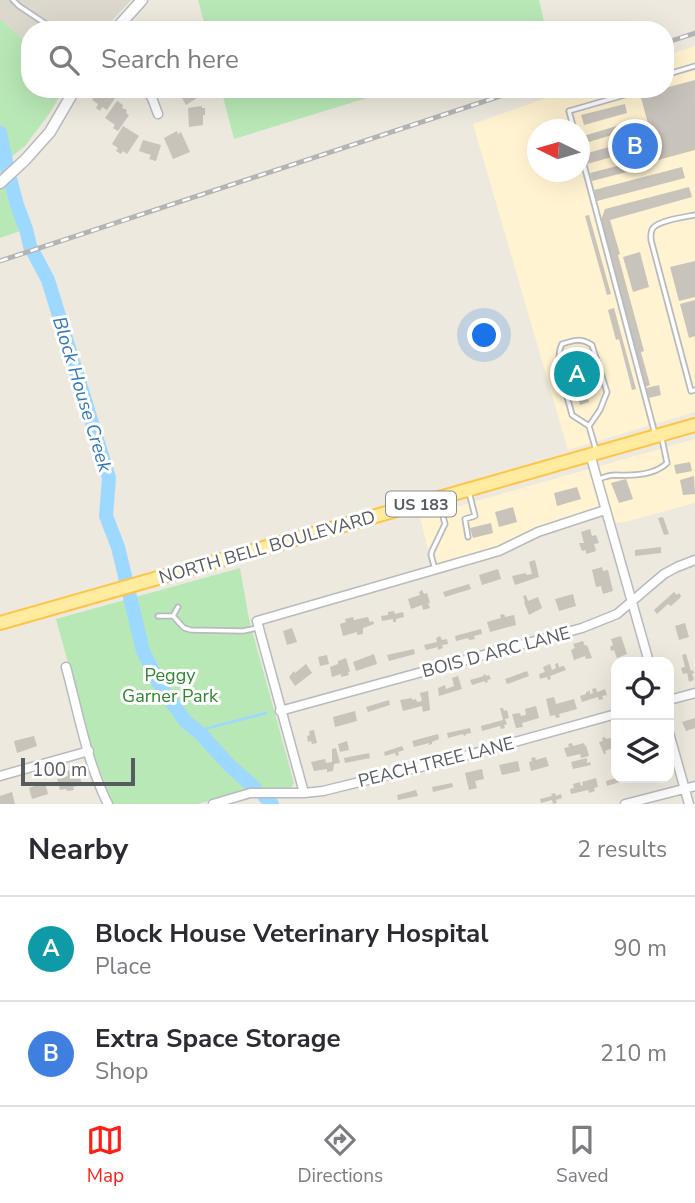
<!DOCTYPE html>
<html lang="en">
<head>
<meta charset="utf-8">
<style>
  body { margin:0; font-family:"Nunito Sans",sans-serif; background:#f7f7f7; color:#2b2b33 }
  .controls { position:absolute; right:21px; bottom:21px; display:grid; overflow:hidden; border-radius:14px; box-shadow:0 7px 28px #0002 }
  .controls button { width:63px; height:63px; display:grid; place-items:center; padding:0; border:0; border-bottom:2px solid #e1e1e2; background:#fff; color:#2b2b33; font:35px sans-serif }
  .compass { position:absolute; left:527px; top:119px; width:63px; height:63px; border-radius:50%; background:#fff; box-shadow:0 7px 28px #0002; rotate:275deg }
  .scale { position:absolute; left:21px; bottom:18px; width:114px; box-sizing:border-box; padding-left:7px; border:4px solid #575c61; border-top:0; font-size:19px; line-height:24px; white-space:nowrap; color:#575c61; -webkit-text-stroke:5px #fff; paint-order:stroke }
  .you { position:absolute; left:485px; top:336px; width:24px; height:24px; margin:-18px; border:5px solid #fff; border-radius:50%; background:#1a73e8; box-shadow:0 0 0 10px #1a73e833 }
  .badge { display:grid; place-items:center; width:46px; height:46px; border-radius:50%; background:#fb1f16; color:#fff; font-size:23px; font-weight:700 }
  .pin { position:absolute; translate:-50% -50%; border:4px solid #fff; box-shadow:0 2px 7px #0006 }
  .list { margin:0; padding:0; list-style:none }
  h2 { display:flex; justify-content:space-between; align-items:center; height:91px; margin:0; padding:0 28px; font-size:30px }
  h2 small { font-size:23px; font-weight:400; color:#7c7c81 }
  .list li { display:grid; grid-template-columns:46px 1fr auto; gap:21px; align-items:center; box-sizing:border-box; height:105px; padding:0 28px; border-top:2px solid #e1e1e2 }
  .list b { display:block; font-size:26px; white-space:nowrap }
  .list p { margin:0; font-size:23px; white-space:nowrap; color:#7c7c81 }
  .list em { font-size:23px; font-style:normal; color:#7c7c81 }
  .icon { flex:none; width:38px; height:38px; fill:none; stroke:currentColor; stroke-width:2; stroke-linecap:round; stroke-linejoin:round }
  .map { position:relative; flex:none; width:695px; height:804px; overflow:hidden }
  .search { position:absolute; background:#fff; box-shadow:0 7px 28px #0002; left:21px; right:21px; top:21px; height:77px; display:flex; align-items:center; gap:18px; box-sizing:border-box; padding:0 24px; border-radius:28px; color:#7c7c81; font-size:26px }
  .sheet { height:301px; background:#fff }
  nav { display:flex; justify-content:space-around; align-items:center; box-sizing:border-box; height:98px; border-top:2px solid #e1e1e2; background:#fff; font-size:19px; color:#7c7c81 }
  nav a { display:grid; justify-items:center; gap:4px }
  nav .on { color:#fb1f16 }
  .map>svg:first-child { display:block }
  .commercial { fill:#fff3d1; fill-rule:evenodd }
  .education { fill:#dcd8cd }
  .green { fill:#b9e8b7 }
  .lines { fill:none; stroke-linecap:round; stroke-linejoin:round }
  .stream { stroke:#9cd8ff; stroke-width:2.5 }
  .river { stroke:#9cd8ff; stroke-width:14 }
  .building { fill:#c8c3bb }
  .service-casing { stroke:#b7babf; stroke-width:7 }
  .minor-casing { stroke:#b7babf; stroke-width:11 }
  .tertiary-casing { stroke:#b7babf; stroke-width:13 }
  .primary-casing { stroke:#ffc445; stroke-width:16 }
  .service { stroke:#fff; stroke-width:3.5 }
  .minor { stroke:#fff; stroke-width:8 }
  .tertiary { stroke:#fff; stroke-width:10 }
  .primary { stroke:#ffeca1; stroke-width:12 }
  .rail-casing { stroke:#b3b4b4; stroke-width:5 }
  .rail { stroke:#fff; stroke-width:2.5; stroke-dasharray:8; stroke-linecap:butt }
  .labels { text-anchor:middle; stroke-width:6; stroke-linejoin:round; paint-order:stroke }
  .shield { fill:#fff; stroke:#898d90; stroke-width:2 }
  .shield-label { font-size:16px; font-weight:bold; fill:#575c61 }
  .street-label { font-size:18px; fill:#575c61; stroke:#fff }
  .park-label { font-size:18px; fill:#2b862c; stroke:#fff }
  .water-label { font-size:19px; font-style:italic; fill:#3078bb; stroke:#fff }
</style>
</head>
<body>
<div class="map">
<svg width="695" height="804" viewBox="0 0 695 804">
  <rect width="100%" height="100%" fill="#ede9de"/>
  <!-- commercial -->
  <path class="commercial" d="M695 46V412L568 450 473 124 571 89H665V56ZM538 130H580V172H538Z
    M695 439V503L625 522 614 523 610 511 540 536 498 556 434 574 420 517Z"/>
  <!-- education -->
  <path class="education" d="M0 0H131L103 30H30V45L0 19Z"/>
  <!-- green -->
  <path class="green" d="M198 0H539L546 30H206Z
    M0 19 30 45V89H64L49 114 25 146 5 162 17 205 26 229 0 238Z
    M221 89H396L234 139Z
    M240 568 249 619 294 783 291 788 251 789 198 804H113L92 750 56 619Z"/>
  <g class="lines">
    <!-- stream -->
    <path class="stream" d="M197 731 266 713"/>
    <!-- river -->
    <path class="river" d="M0 133 9 175 17 205 26 229 30 246 48 280 109 478 106 516 118 547 143 651 162 689 186 722 200 733 230 766 254 787
      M265 797 272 804"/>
  </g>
  <!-- building -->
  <path class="building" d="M695 80V150L658 160 640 94 665 89V88Z
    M99 89H114L119 92 107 110 102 107 100 111 96 108 98 104 92 100Z
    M177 89H200L203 94 186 105Z
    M117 101 123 105 122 108 127 110 126 113 129 115 118 131 113 128 115 125 105 118Z
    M625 104 627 113 584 125 581 115Z
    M202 106V108H205V115H203V125L189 127 188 108Z
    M630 122 632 129 582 144 580 137Z
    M123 126 139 136 127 154 123 151 121 154 116 151 118 148 112 144Z
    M177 131 178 134 181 132 190 152 173 159 164 138Z
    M638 139 640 149 587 164 584 154Z
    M143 140 161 145 156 161 149 159 151 155 139 151Z
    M644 159 646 167 592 181 590 173Z
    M682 167 685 178 597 201 594 190Z
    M689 187 692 197 610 220 620 254 618 255 644 351 641 352 650 385 645 387 601 220 605 209Z
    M589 215 611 294 607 295 585 216Z
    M640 252 649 287 633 292 623 257Z
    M695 261V297L679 301 670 267Z
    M695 300V336L689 338 680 304Z
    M614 308 636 389 632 390 619 339 616 340 608 310Z
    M583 352 593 389 586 391 589 402 580 405 577 394 572 395 562 358Z
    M659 385 661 395 649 398 646 388Z
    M690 462 692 471 676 474 674 465Z
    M694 476 695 494 683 495 680 480Z
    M626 479 633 499 619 503 611 483Z
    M577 487 581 499 557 506 554 493Z
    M513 507 517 522 499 527 495 512Z
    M663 517 669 534 664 535 658 518Z
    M491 523 493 533 473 538 470 528Z
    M590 529 592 536 596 535 599 543 594 544 596 551 586 554V550L582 551 579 543H584L581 532Z
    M661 547V553L635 556V550Z
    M535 560 539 577 515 585 512 576 526 573V575L532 574 529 562Z
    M602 567 603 571 608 570 613 591 603 594 601 586 596 587 592 570Z
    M498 569 501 579 482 585 479 575Z
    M469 584 471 589 445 597 443 592Z
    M422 590 424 594 427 593 430 603H428L430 608 423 610 422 605 411 609 408 599 420 595 419 592Z
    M674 592 677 595 679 593 681 596 680 598 671 606 668 604 657 614 654 610Z
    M573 594 576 606 559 611 555 599Z
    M526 595 528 601 538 597 542 608 529 615 524 602H525L523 596Z
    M394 611 395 614 403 612 404 617 396 619V622H393V619L382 621 381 616 388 615V612Z
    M504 614 505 617 514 615 516 625 490 632 487 622 501 618 500 615Z
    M353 617 354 620 368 617 370 622 373 621 374 624 363 628V634L357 635V632L343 636 340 624 346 622 345 619Z
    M685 623 689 637 679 640 675 626Z
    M292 628 297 642 287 645 283 631Z
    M481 629 482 634 474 636 475 639 469 640 468 638 456 641 455 636Z
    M440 636 442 640 447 639 448 644 442 645 443 648 438 650V647L426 650 424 645 437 642 436 638Z
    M621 636 627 654 617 658 614 650 611 651 610 647 613 645 611 639Z
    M583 641 585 646 587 645 592 658 586 659 585 656 574 660 571 650 575 648 573 644Z
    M414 649 415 654 389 661 387 655Z
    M374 654 377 664 356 671 353 662Z
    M686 654 691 671 693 670 694 673 692 674 694 680 689 682 687 673 683 674 681 668 685 667 682 655Z
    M327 655 329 664 320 666 318 657Z
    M346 658 350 672H348L349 675 341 677V674L332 677 330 667 338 664V661Z
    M558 663 559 667 564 666 566 670 550 676 551 679 548 680 547 677 540 679 539 674 545 672 543 667 550 664 552 670 556 668 555 664Z
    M306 664 312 673 295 686 289 677 294 671 295 673Z
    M527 671 529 676 507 684 505 679Z
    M485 674 486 676 489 675 491 679 487 680 488 682 485 683V681L472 685 470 680 484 676 483 675Z
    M458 676 462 689 439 696 438 688 445 685 446 689 454 686 452 678Z
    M596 688 597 692 605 689 607 695 602 696 603 699 599 700 598 697 582 702 580 696 586 694V692L590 691V694L593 693 592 689Z
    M428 691 430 710 423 712 422 706 403 711 400 700 412 698V700L416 699 417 702 422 701 420 693Z
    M554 697 556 704 574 699 577 709 559 714 560 717 556 718 555 715 550 716 546 699Z
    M389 700 390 705 368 712 366 707Z
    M536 706 539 718 522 723 523 727 516 728 512 714 520 713 521 716 526 715 525 709Z
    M500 708H503L504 711 507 710 509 718 505 719 507 724 504 725 505 728 501 729 500 726 482 731 481 726 503 720Z
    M355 711 357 721 335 727 333 717Z
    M695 718V728L686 731 682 722Z
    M470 728 471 733 466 734V735L464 736 463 734 448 738 447 733Z
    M314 730 317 743 312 744 311 741 308 742 307 736 310 735 309 731Z
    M438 734 439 739 432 742V744L429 745V743L414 747 412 741Z
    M34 736 37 746 17 753 14 741Z
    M605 737 606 739 616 737V745H615V747L605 751 606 754H604L599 742 603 741 602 738Z
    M347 741 349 750 340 752 338 744Z
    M572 743 573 746 584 743 585 746 586 745 589 756 581 758 580 754 567 757 564 748 569 747 568 744Z
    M402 746 404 750 398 752 399 755 396 756 395 753 385 756 384 752Z
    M336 748 340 763 334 764 333 771 327 772V769L314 771 311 762 325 759 326 763 332 762V749Z
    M369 753 370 758 345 763 344 758Z
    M535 757 536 760 546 757 549 766 531 771 529 762 532 761 531 758Z
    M587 758V763L590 762 591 765 573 769 571 762Z
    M518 761 520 771 502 775 499 765Z
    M482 769 484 779 475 781 477 788 469 790 465 773Z
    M69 770 70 775 79 773 82 785 73 787 74 790 67 791 66 789 60 790 57 779 68 776 67 771Z
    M596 778 598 787 594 788 595 791 589 793 588 790 571 794 570 789 574 788 573 784 580 782 581 786 583 785 582 782Z
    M616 778H633L607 786 606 781Z
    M45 782 48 794 32 799 29 788Z
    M452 783 453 787 433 792 432 787Z
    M416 790 418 796 398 800 397 795Z
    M12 792 15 804H0V796Z
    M555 793 556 796 561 794 562 798 556 800 557 803 553 804 552 800 541 803 540 799 552 796 551 794Z"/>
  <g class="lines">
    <defs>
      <path id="service" d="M13 0 19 6 55 30
        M665 75 695 66
        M574 130 569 111 628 94 631 89
        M580 150 655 434
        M695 215C685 217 660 220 653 228 650 232 651 236 651 240L691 391 695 390
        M589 426 572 415C568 397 553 360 562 344 574 340 581 338 592 345L607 392 600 410 589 426 596 450
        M599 479C604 477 611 475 616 475 633 476 655 475 667 463L662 439
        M468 537 465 519 475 516 469 492
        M435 569 431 555 432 551 445 524 439 501
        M158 616H173L184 628 191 630 243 631 257 628
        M173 616 178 607"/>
      <path id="minor" d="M145 89 152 98 158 114
        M590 454 649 662
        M66 667C78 711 87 763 108 804
        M669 700 695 693
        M280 711 582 628 617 614 664 574 677 567 695 560
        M669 733 689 804
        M0 776 89 751
        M304 793 257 621 499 551 538 532 605 510
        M213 804 250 793H304L323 791 457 758 616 714
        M625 804 695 786"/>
      <path id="tertiary" d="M115 30 142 0
        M0 183 25 160 50 132 75 89"/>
      <path id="primary" d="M0 623 695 425"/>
    </defs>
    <!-- service casing -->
    <use href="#service" class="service-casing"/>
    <!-- minor casing -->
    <use href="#minor" class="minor-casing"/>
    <!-- tertiary casing -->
    <use href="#tertiary" class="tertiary-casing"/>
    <!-- primary casing -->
    <use href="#primary" class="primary-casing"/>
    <!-- service -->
    <use href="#service" class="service"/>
    <!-- minor -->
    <use href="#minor" class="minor"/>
    <!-- tertiary -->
    <use href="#tertiary" class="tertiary"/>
    <!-- primary -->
    <use href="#primary" class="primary"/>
    <defs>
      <path id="rail" d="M665 43 695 33
        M0 261 522 89"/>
    </defs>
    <!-- rail casing -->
    <use href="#rail" class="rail-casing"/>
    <!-- rail -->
    <use href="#rail" class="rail"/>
  </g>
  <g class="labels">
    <!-- shield labels -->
    <rect class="shield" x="386" y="491.5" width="70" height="25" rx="5"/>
    <g class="shield-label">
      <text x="421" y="510">US 183</text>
    </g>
    <!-- street labels -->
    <g class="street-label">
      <text transform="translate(267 547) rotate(-16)" y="6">NORTH BELL BOULEVARD</text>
      <text transform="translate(496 652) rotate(-15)" y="6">BOIS D ARC LANE</text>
      <text transform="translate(436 762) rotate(-14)" y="6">PEACH TREE LANE</text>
    </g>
    <!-- park labels -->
    <g class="park-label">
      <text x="170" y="681">Peggy<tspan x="170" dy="21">Garner Park</tspan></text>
    </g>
    <!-- water labels -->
    <g class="water-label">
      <text transform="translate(83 394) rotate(73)" y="7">Block House Creek</text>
    </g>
  </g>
</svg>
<div class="controls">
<button><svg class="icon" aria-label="locate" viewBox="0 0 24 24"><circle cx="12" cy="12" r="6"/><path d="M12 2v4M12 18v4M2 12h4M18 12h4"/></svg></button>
<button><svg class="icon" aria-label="layers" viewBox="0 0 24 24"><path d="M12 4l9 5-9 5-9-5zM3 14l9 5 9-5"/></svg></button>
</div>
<svg class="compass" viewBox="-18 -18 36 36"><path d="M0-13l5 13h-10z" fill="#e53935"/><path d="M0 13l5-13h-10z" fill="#7c7c81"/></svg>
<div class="scale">100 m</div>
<div class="you"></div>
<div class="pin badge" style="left:577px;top:374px;background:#0f9aa8">A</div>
<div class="pin badge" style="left:635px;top:146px;background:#3f7fe0">B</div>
<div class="search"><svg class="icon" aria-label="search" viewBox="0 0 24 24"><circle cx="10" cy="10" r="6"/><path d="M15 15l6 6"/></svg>Search here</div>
</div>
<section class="sheet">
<h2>Nearby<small>2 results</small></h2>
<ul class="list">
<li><span class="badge" style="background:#0f9aa8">A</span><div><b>Block House Veterinary Hospital</b><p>Place</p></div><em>90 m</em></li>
<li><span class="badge" style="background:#3f7fe0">B</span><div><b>Extra Space Storage</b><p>Shop</p></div><em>210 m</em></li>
</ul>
</section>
<nav>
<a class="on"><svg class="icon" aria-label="map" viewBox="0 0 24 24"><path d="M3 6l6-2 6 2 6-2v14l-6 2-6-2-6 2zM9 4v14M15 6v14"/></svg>Map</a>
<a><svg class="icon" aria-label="directions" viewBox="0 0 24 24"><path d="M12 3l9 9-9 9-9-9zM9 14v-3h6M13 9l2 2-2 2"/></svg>Directions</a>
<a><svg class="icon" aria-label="saved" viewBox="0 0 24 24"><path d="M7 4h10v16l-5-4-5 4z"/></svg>Saved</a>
</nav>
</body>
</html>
